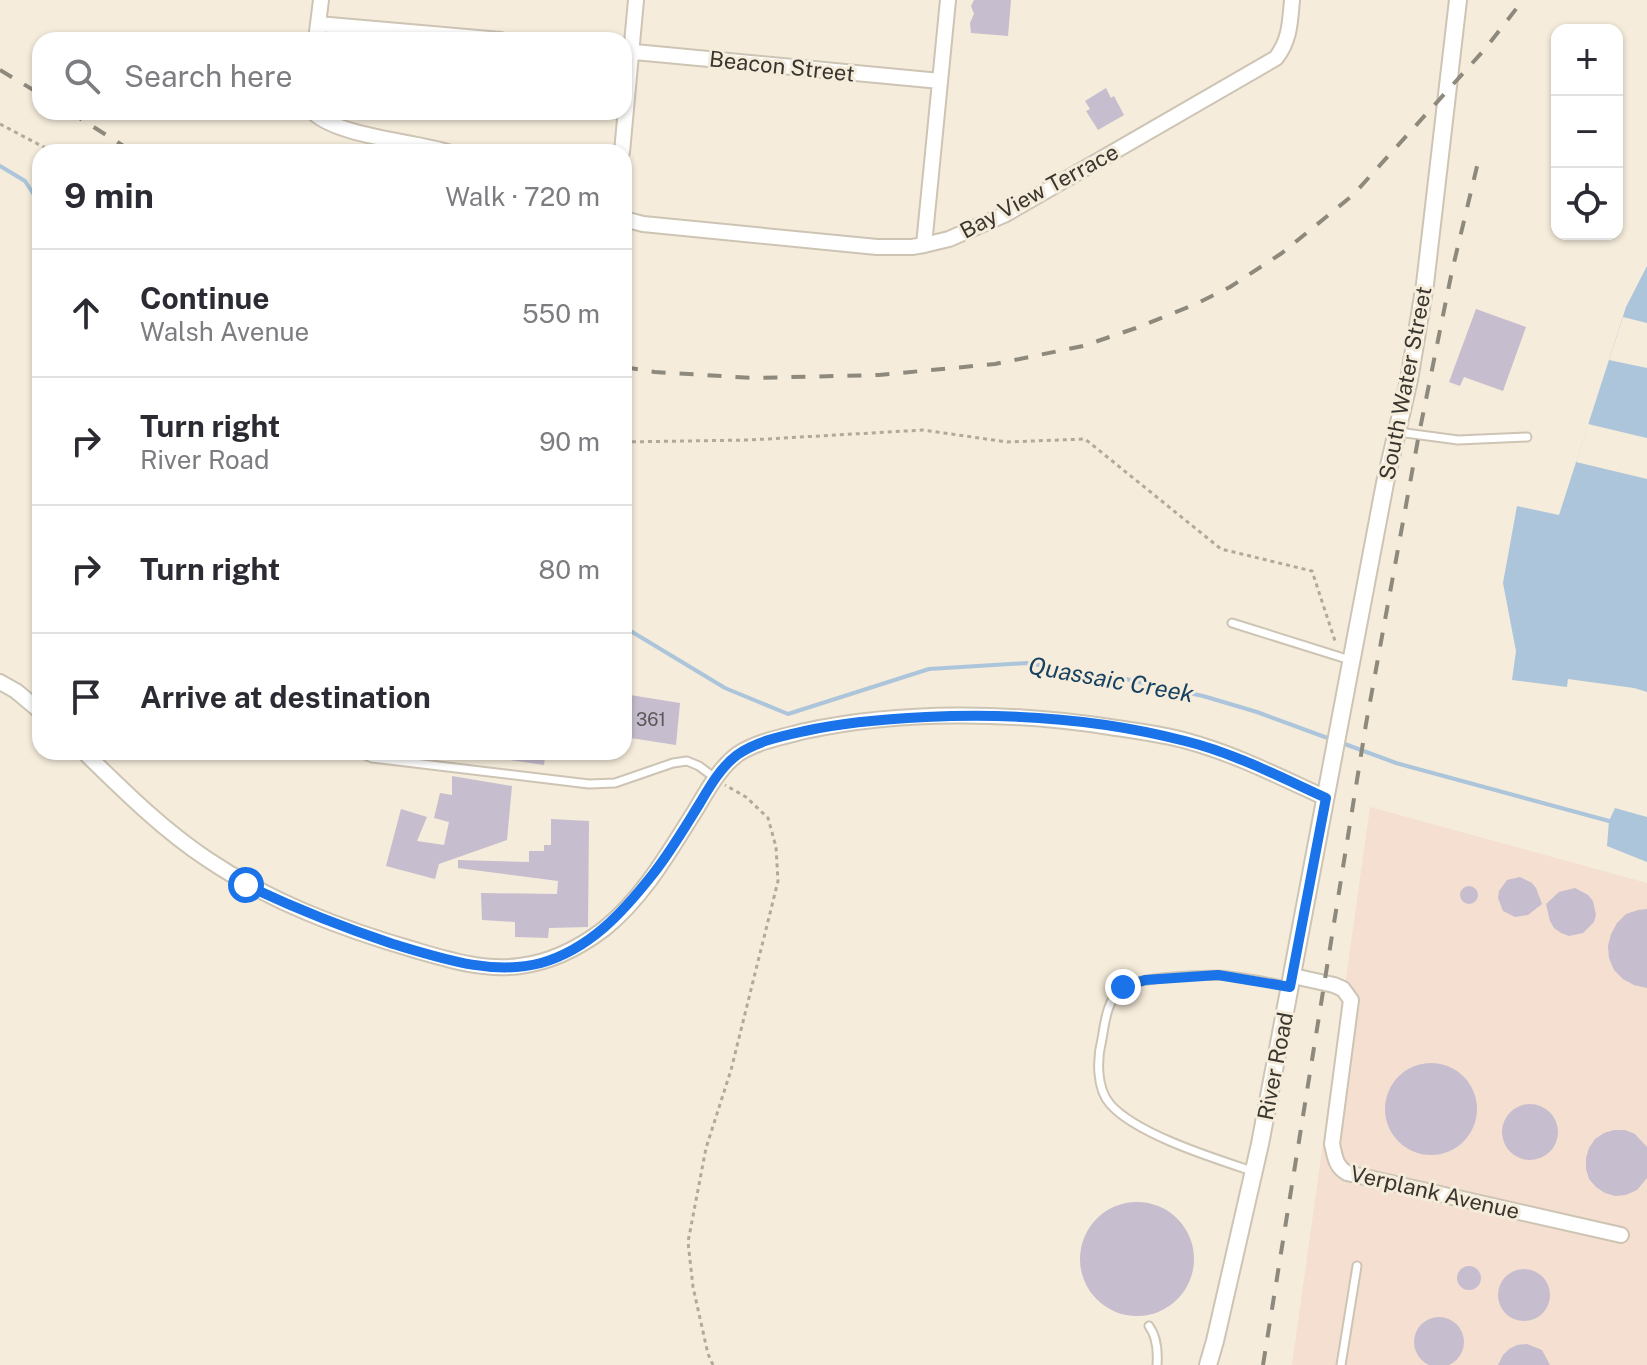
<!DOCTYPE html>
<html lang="en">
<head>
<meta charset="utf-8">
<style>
  body { margin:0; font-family:"Public Sans",sans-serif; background:#f7f7f7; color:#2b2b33 }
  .controls { position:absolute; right:24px; top:24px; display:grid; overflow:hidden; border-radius:16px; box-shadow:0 2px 6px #0004 }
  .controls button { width:72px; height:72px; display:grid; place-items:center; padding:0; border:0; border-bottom:2px solid #e1e1e2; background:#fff; color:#2b2b33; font:40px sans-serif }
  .stop { position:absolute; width:24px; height:24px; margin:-18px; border:6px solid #1a73e8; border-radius:50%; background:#fff }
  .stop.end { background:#1a73e8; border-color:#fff; box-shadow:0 2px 8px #0008 }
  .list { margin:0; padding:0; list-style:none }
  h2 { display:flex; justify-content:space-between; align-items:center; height:104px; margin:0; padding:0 32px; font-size:34px }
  h2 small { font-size:26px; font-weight:400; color:#7c7c81 }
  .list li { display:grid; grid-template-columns:52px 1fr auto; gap:24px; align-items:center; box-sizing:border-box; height:128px; padding:0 32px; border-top:2px solid #e1e1e2 }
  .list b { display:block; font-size:30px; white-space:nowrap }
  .list p { margin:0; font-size:26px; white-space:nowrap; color:#7c7c81 }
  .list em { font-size:26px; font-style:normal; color:#7c7c81 }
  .icon { flex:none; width:44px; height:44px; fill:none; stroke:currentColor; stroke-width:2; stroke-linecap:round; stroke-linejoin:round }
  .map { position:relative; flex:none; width:1647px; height:1365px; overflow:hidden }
  .search { position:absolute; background:#fff; box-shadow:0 2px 6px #0004; left:32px; top:32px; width:600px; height:88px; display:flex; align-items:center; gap:20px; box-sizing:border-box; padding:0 28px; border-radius:24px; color:#7c7c81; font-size:30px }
  .panel { position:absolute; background:#fff; box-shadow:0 2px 6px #0004; left:32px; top:144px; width:600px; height:616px; border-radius:24px }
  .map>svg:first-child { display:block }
  .industrial { fill:#f4dfd1 }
  .water { fill:#acc5db }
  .pier { fill:#f5ecdb }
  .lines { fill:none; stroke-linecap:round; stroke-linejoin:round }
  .stream { stroke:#acc5db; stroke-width:4 }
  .building { fill:#c6bdce }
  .service-casing { stroke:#cdc4b4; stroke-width:11 }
  .minor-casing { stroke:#cdc4b4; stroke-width:18 }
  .tertiary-casing { stroke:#cdc4b4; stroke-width:20 }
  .path { stroke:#b1aa9c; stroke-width:3; stroke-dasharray:4 4; stroke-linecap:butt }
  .service { stroke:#fff; stroke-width:7 }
  .minor { stroke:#fff; stroke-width:14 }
  .tertiary { stroke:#fff; stroke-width:16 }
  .rail { stroke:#8e897d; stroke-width:4; stroke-dasharray:14 14; stroke-linecap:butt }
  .route { stroke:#1a73e8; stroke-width:10 }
  .labels { text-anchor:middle; stroke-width:6; stroke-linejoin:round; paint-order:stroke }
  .number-label { font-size:18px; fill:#5c5857 }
  .street-label { font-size:22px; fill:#39362f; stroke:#f5ecdb }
  .water-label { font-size:24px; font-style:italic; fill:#174160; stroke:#f5ecdb }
</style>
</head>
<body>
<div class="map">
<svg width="1647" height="1365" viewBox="0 0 1647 1365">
  <rect width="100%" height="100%" fill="#f5ecdb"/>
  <!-- industrial -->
  <path class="industrial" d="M1370 807 1647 883V1365H1292Z"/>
  <!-- water -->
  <path class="water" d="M1647 266V692L1634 688 1568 679 1567 687 1512 680 1516 651 1503 583 1517 506 1559 515 1626 307Z
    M1615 808 1647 817V862L1607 846 1609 821Z"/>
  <!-- pier -->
  <path class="pier" d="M1623 317 1647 323V368L1609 360Z
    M1588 424 1647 438V479L1576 462Z"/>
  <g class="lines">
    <!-- stream -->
    <path class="stream" d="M0 166 25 181 40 204
      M624 627 725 688 788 714 929 669 1027 663 1121 678 1203 696 1257 712 1333 740
      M1342 743 1396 763 1609 821"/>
  </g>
  <!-- building -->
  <path class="building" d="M974 0H1011L1008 36 971 33 970 23 974 14 971 6Z
    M1106 88 1111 98 1114 96 1124 115 1098 130 1086 111 1090 109 1085 101Z
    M1476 309 1526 327 1503 391 1464 377 1460 386 1449 382Z
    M624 694 680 703 676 745 624 737Z
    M503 752H546L544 765 503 759Z
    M452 776 512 786 507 840 439 864 435 879 386 866 401 809 427 817 417 841 444 845 449 822 434 818 440 793 452 795Z
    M551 819 589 821 588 927 549 928 548 938 515 937V922L482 920 481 893 557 894 558 881 458 868V860L529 862V851H544V845H551Z
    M1520 877 1532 883 1536 888 1542 904 1528 915 1515 917 1503 911 1498 898 1499 891 1507 880Z
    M1460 895a9 9 0 1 1 18 0a9 9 0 1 1-18 0Z
    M1575 888 1588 895 1593 901 1596 915 1594 922 1583 933 1569 936 1561 933 1554 928 1550 921 1546 904 1559 892Z
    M1647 909V988L1634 985 1623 979 1614 970 1609 958 1608 946 1611 934 1617 923 1626 914 1638 910Z
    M1385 1109a46 46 0 1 1 92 0a46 46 0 1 1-92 0Z
    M1502 1132a28 28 0 1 1 56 0a28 28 0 1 1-56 0Z
    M1614 1130H1625L1635 1134 1647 1147V1178L1637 1190 1626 1195 1615 1196 1605 1193 1596 1187 1589 1179 1586 1169V1158L1589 1148 1595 1139 1604 1133Z
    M1080 1259a57 57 0 1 1 114 0a57 57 0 1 1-114 0Z
    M1457 1278a12 12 0 1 1 24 0a12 12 0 1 1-24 0Z
    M1498 1295a26 26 0 1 1 52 0a26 26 0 1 1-52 0Z
    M1414 1342a25 25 0 1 1 50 0a25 25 0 1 1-50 0Z
    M1527 1344 1542 1350 1550 1365H1498L1503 1355 1509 1349 1517 1345Z"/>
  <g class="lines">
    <defs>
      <path id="service" d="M1398 432 1458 440 1527 437
        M1232 623 1350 660
        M357 752 372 758 589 784 615 783 673 763 687 761 699 766 715 778
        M1252 1171C1213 1158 1136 1134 1110 1104 1096 1088 1097 1058 1102 1039 1105 1021 1107 1001 1121 989 1135 977 1197 975 1217 975 1240 976 1265 982 1289 986
        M1149 1326C1157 1337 1158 1352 1157 1365
        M1341 1365 1357 1266"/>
      <path id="minor" d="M318 24 501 40
        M316 40 321 0
        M624 51 940 81
        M313 112C337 136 412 141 448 152
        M622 152 636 0
        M624 219 643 224 877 247H912L924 245 949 239 1006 214 1276 58C1290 40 1290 22 1292 0
        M924 245 948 0
        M0 682 16 691 40 711
        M84 752C123 790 162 829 207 859 271 902 342 929 415 950 449 960 485 971 520 966 552 962 579 948 604 929 643 898 669 852 695 811 707 791 719 768 738 754 758 741 782 737 805 731 902 710 1012 712 1110 727 1136 731 1162 734 1187 741 1235 754 1280 777 1326 798
        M1293 976 1334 985 1343 989 1351 1000 1332 1144C1335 1156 1335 1166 1347 1173L1621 1235"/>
      <path id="tertiary" d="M1208 1365 1215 1341 1260 1144 1385 483 1409 380 1425 284 1458 0"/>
    </defs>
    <!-- service casing -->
    <use href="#service" class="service-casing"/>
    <!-- minor casing -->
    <use href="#minor" class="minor-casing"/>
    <!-- tertiary casing -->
    <use href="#tertiary" class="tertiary-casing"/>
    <!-- path -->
    <path class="path" d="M0 124 53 152
      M624 442 749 440 923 430 1007 442 1085 439 1221 549 1312 571 1336 644
      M713 1365 708 1354 693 1287 688 1242 706 1148 731 1070 778 881 776 847 768 818 746 797 725 785"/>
    <!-- service -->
    <use href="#service" class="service"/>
    <!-- minor -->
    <use href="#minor" class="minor"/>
    <!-- tertiary -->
    <use href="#tertiary" class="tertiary"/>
    <!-- rail -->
    <path class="rail" d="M0 70 40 94
      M70 112 133 152
      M624 367 655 372 753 378 879 375 995 364 1083 346 1136 328 1196 304 1230 287 1282 253 1353 195 1485 49 1523 0
      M1263 1365 1366 724 1419 434 1452 271 1479 158"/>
  </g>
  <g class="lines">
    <!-- route -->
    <path class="route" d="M246 885C294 908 342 927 393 944 440 958 492 976 541 963 590 949 623 912 653 874 671 851 685 827 700 803 710 786 721 767 737 755 757 741 782 736 805 731 845 722 885 719 926 717 1013 713 1101 719 1185 741 1234 753 1280 777 1326 798L1290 987 1218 975 1145 980 1123 987"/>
  </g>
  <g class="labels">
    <!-- number labels -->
    <g class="number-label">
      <text x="651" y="726">361</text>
    </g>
    <!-- street labels -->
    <g class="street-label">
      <text transform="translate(782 66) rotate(6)" y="8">Beacon Street</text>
      <text transform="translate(1039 191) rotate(-28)" y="8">Bay View Terrace</text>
      <text transform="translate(1405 383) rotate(-79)" y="8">South Water Street</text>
      <text transform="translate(1275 1066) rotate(-79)" y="8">River Road</text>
      <text transform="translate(1435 1192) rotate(13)" y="8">Verplank Avenue</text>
    </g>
    <!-- water labels -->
    <g class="water-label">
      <text transform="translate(1111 680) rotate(10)" y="8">Quassaic Creek</text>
    </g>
  </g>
</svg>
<div class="controls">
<button>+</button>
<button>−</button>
<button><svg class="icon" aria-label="locate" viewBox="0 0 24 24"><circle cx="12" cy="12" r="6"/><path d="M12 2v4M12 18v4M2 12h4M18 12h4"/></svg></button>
</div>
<div class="stop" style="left:246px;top:885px"></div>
<div class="stop end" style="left:1123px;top:987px"></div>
<div class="search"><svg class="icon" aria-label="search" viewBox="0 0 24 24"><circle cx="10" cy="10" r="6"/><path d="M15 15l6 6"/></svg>Search here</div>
<section class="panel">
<h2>9 min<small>Walk · 720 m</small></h2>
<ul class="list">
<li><svg class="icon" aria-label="ahead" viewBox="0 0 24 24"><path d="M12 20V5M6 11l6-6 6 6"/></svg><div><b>Continue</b><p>Walsh Avenue</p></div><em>550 m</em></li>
<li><svg class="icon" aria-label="right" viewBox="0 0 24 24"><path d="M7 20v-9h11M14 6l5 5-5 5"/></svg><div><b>Turn right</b><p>River Road</p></div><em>90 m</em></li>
<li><svg class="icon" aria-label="right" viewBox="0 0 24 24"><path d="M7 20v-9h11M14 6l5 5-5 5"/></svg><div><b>Turn right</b></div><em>80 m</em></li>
<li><svg class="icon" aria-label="arrive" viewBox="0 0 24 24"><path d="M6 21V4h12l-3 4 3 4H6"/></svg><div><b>Arrive at destination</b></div></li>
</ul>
</section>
</div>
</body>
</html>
